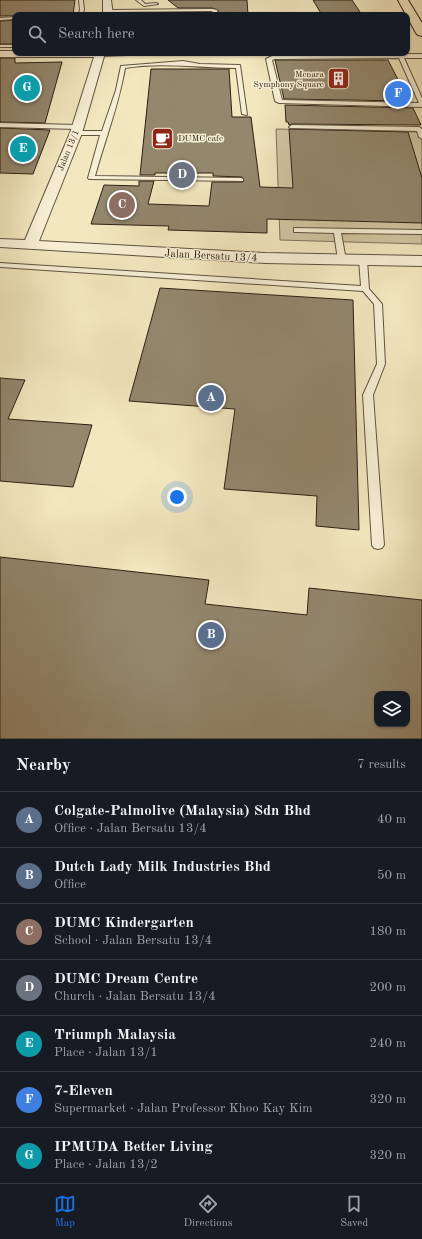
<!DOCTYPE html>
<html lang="en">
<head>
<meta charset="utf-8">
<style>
  body { margin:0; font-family:"Old Standard TT",serif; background:#20242c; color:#f1f3f6 }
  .controls { position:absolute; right:12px; bottom:12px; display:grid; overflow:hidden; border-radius:8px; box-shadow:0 1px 3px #0004 }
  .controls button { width:36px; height:36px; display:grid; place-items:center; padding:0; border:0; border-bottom:1px solid #363941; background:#171b24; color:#f1f3f6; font:20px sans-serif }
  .you { position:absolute; left:177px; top:497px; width:14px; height:14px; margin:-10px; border:3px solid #fff; border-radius:50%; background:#1a73e8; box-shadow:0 0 0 6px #1a73e833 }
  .badge { display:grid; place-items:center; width:26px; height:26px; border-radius:50%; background:#1a73e8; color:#fff; font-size:13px; font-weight:700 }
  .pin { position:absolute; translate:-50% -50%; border:2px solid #fff; box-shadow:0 1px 4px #0006 }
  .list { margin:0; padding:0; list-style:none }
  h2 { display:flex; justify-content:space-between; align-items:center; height:52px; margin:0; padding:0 16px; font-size:17px }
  h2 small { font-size:13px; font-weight:400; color:#9ea1a6 }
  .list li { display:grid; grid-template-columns:26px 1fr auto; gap:12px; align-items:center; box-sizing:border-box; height:56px; padding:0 16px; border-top:1px solid #363941 }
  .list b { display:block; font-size:15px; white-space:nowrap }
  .list p { margin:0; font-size:13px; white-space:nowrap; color:#9ea1a6 }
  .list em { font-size:13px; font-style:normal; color:#9ea1a6 }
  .icon { flex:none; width:22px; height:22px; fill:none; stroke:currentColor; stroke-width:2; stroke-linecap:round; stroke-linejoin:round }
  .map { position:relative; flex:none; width:422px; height:739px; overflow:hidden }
  .search { position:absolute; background:#171b24; box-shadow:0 1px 3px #0004; left:12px; right:12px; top:12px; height:44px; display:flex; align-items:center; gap:10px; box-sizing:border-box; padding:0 14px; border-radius:8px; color:#9ea1a6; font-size:15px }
  .sheet { height:444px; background:#171b24 }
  nav { display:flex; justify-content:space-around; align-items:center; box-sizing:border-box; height:56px; border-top:1px solid #363941; background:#171b24; font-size:11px; color:#9ea1a6 }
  nav a { display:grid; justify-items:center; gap:2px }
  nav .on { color:#1a73e8 }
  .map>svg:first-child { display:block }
  .green { fill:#d0c5a2; stroke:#7e725b }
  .building { fill:#93876d; stroke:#2c2014; fill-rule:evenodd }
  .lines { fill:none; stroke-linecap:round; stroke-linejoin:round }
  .service-casing { stroke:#5e523f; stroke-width:2 }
  .minor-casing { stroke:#5e523f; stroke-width:2 }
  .primary-casing { stroke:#2c2014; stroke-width:2 }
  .service { fill:#f7efd5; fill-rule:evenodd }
  .minor { fill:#f7efd5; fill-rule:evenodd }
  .primary { fill:#f2e7bf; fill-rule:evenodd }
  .labels { text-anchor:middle; stroke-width:3; stroke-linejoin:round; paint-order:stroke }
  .far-poi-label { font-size:9px; fill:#2c2014; stroke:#f7efd5; text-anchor:end }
  .far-street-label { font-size:9px; fill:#2c2014; stroke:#f7efd5 }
  .street-label { font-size:11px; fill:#2c2014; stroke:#f7efd5 }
</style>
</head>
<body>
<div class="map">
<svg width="422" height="739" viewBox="0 0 422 739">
  <rect width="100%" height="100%" fill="#f2e7bf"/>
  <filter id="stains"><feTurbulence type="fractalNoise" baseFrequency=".005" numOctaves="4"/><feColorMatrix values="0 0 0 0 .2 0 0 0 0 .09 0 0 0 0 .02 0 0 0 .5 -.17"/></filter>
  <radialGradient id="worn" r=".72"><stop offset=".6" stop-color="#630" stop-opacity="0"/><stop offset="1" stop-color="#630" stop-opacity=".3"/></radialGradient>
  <!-- green -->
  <path class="green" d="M276 129 422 132V244L280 240Z"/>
  <!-- building -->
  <path class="building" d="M0 0H75L73 15 0 16Z
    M168 0H247L248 15H219L218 10 212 8H178Z
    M313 0H352L362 15H322Z
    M15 20V44H0V21Z
    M0 58H15V63L62 62 45 123 0 122Z
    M275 60H388L409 101 284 99Z
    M151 69H229L232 117H251L260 187 293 188 289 129 408 132 422 178V223L267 219V233L168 230 169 226 91 224 104 185 139 186V181H154L148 204 209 206 212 182H243L244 181 242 177 213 176V173H155V175H140Z
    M285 105 413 108 421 125 292 124 289 125 288 122H286Z
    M0 128 50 130 33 174 0 173Z
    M160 288 353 300 359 530 316 526 317 496 224 489 235 409 129 401Z
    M0 378 25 380 8 419 92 425 73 487 0 481Z
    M0 557 209 580 205 604 307 615 309 588 422 600V739H0ZM377 694H407V724H377Z"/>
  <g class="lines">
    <defs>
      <path id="service" d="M79 0H83L84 10 82 15H78L80 10Z
        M136 0H141L145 4 156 3 158 4 144 6Z
        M212 9 217 10 218 15H214L212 11 108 12 106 11 108 10Z
        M15 17V19L0 20V18Z
        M0 45H15V47H0Z
        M97 53H130L127 55 99 56 97 55Z
        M422 54V58H404L422 98V107L279 103 275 101 266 59 274 55ZM399 58 419 103 282 100 272 60 275 59Z
        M183 61 200 64 240 65 247 115 242 114 236 68C199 68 162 62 125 68 119 104 105 140 95 176L241 178 243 179V181L89 179 88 178 100 135H76L73 133 76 131H102L116 90 121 66Z
        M0 123 77 125 80 127 77 129 0 127Z
        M292 125 419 127 422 129V139L419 137 417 131 290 128 289 127Z
        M294 228 422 230V234L341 233 346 260 342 262 338 260 334 233 297 232H294Z
        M360 258H366L367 260 369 289 382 304 385 364 373 395 384 545 382 548 378 549 374 548 372 545 363 395 377 364 374 304 363 291 0 267V263L361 286 359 260Z"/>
      <path id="minor" d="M103 0H111L113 15H103Z
        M0 51H15V53H105L82 133 39 241 265 253 422 256V266L265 263 0 247V239L25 240 70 133 94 57H0Z"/>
      <path id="primary" d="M398 0H408L422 23V36L418 35 416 33Z"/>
    </defs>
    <!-- service casing -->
    <use href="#service" class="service-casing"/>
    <!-- minor casing -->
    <use href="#minor" class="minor-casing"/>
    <!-- primary casing -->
    <use href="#primary" class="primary-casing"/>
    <!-- service -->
    <use href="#service" class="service"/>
    <!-- minor -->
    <use href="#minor" class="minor"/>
    <!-- primary -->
    <use href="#primary" class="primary"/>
  </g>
  <!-- icons -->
  <defs>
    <symbol id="building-square" viewBox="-11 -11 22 22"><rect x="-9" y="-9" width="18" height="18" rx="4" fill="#8f2418" stroke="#f7efd5"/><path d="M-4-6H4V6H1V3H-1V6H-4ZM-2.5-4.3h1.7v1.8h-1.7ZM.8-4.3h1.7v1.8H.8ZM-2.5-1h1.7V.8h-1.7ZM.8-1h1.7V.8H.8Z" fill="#fff"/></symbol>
    <symbol id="cafe-square" viewBox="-11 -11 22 22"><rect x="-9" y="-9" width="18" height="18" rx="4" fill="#8f2418" stroke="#f7efd5"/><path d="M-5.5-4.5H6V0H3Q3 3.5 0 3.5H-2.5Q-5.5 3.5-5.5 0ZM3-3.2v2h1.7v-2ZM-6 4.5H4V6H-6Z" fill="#fff"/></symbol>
  </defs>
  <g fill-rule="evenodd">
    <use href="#building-square" x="326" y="66" width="25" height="25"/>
    <use href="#cafe-square" x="150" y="126" width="25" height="25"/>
  </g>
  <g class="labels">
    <!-- far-poi labels -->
    <g class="far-poi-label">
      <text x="324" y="77">Menara<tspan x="324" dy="10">Symphony Square</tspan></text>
      <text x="178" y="141" text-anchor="start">DUMC cafe</text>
    </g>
    <!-- far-street labels -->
    <g class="far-street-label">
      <text transform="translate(68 150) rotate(-68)" y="3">Jalan 13/1</text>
    </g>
    <!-- street labels -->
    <g class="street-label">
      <text transform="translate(211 255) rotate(3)" y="4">Jalan Bersatu 13/4</text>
    </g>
  </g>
  <rect width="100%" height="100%" filter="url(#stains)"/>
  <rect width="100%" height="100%" fill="url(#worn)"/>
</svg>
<div class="controls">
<button><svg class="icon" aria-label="layers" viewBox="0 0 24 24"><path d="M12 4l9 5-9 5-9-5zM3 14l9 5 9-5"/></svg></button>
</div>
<div class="you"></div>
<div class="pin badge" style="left:211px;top:398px;background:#5c6f8a">A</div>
<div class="pin badge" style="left:211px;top:635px;background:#5c6f8a">B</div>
<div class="pin badge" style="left:122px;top:205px;background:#8d6e63">C</div>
<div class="pin badge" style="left:182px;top:175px;background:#6b7280">D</div>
<div class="pin badge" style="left:23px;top:149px;background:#0f9aa8">E</div>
<div class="pin badge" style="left:398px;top:94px;background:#3f7fe0">F</div>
<div class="pin badge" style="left:27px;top:88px;background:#0f9aa8">G</div>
<div class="search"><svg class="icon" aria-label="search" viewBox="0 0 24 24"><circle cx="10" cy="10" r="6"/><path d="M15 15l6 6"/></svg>Search here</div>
</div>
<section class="sheet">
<h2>Nearby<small>7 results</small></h2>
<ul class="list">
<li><span class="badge" style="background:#5c6f8a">A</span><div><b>Colgate-Palmolive (Malaysia) Sdn Bhd</b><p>Office · Jalan Bersatu 13/4</p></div><em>40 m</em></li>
<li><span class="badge" style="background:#5c6f8a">B</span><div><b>Dutch Lady Milk Industries Bhd</b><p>Office</p></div><em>50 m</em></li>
<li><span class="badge" style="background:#8d6e63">C</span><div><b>DUMC Kindergarten</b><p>School · Jalan Bersatu 13/4</p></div><em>180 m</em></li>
<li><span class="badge" style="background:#6b7280">D</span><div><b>DUMC Dream Centre</b><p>Church · Jalan Bersatu 13/4</p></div><em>200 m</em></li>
<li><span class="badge" style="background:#0f9aa8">E</span><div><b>Triumph Malaysia</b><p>Place · Jalan 13/1</p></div><em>240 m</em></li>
<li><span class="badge" style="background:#3f7fe0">F</span><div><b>7-Eleven</b><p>Supermarket · Jalan Professor Khoo Kay Kim</p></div><em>320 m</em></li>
<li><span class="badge" style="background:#0f9aa8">G</span><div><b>IPMUDA Better Living</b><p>Place · Jalan 13/2</p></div><em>320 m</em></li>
</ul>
</section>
<nav>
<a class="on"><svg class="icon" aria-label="map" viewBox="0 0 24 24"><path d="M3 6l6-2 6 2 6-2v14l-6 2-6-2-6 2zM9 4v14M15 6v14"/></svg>Map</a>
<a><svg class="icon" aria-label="directions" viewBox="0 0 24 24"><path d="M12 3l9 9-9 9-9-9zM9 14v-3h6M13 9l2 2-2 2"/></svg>Directions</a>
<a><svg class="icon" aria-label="saved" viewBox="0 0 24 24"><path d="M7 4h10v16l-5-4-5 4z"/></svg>Saved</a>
</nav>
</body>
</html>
